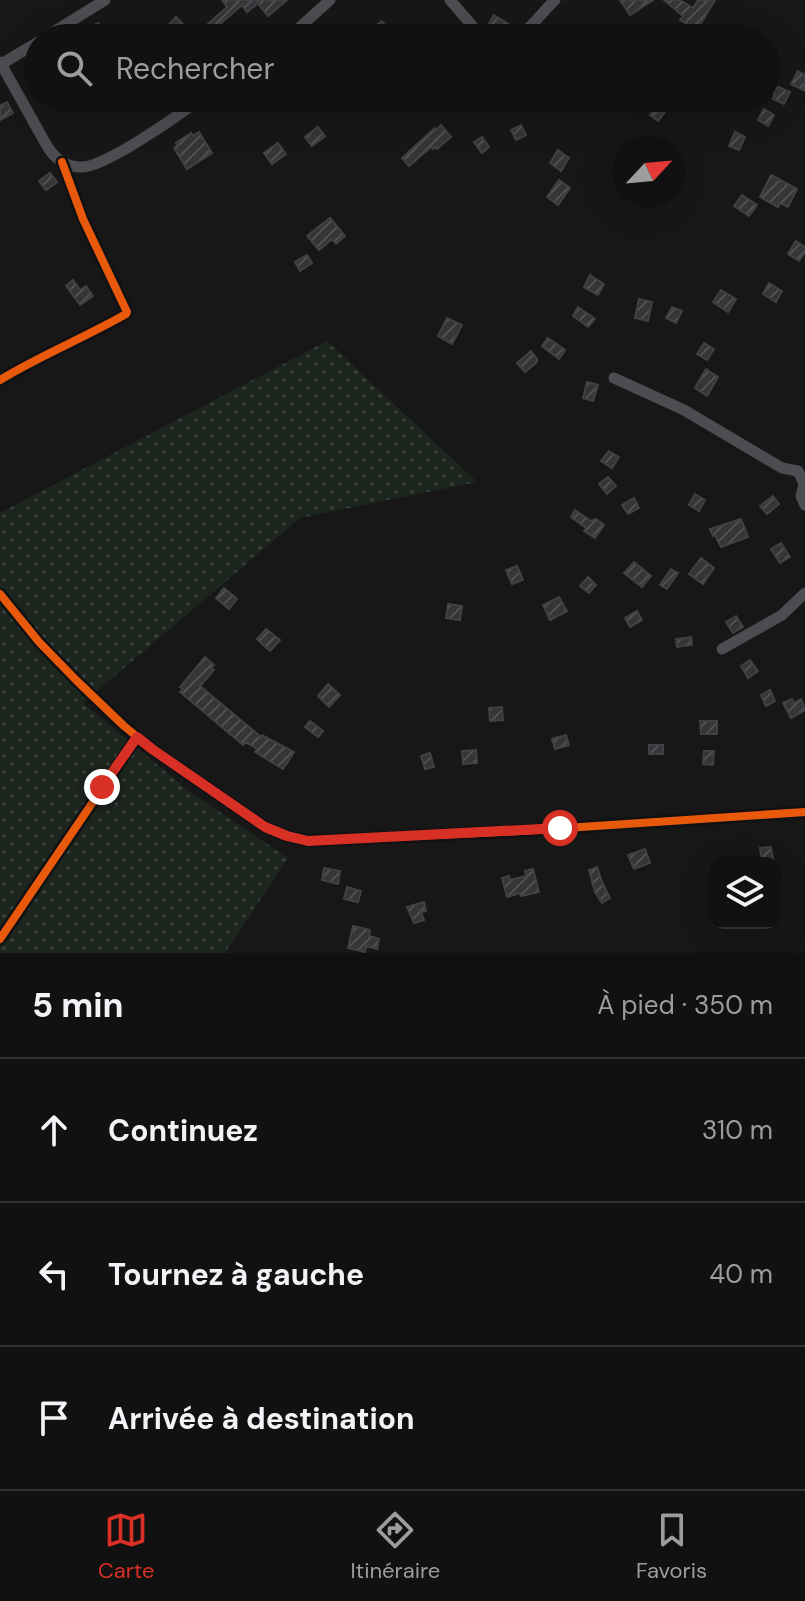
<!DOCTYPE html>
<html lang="fr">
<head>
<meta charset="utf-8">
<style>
  body { margin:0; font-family:"DM Sans",sans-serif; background:#1a1a1b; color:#f1f3f6 }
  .controls { position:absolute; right:24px; bottom:24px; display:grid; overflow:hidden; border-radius:16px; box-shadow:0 8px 32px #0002 }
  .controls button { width:72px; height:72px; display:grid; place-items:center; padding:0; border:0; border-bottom:2px solid #303132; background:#111112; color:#f1f3f6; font:40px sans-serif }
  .compass { position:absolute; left:613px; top:136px; width:72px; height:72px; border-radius:50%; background:#111112; box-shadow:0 8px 32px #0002; rotate:64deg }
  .stop { position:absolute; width:24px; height:24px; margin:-18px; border:6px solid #d93025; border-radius:50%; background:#fff }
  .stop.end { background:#d93025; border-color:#fff; box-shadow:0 2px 8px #0008 }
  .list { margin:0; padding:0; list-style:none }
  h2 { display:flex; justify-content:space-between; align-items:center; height:104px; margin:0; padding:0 32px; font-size:34px }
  h2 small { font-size:26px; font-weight:400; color:#9c9d9f }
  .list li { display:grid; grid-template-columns:52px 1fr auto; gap:24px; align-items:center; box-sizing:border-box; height:144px; padding:0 32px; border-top:2px solid #303132 }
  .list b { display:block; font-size:30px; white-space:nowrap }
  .list em { font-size:26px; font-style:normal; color:#9c9d9f }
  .icon { flex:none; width:44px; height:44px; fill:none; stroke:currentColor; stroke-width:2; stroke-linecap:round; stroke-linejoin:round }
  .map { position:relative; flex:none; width:805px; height:953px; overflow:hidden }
  .search { position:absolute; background:#111112; box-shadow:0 8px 32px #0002; left:24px; right:24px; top:24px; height:88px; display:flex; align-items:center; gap:20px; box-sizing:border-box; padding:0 28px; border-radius:44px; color:#9c9d9f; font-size:30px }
  .sheet { height:536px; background:#111112 }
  nav { display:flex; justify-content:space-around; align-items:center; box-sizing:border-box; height:112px; border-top:2px solid #303132; background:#111112; font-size:22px; color:#9c9d9f }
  nav a { display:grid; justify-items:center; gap:4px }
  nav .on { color:#d93025 }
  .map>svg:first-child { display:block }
  .grass { fill:url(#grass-dots) }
  .building { fill:url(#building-hatch); stroke:#404144; stroke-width:2 }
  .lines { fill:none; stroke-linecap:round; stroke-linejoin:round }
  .street { stroke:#4b4d51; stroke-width:11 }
  .cycleway-casing { stroke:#111114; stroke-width:13 }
  .cycleway { stroke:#e8590c; stroke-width:8 }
  .route { stroke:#d93025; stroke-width:10 }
</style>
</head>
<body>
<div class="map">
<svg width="805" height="953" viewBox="0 0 805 953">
  <defs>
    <pattern id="grass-dots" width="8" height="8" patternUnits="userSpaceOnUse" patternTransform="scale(2)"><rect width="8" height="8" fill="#1d251f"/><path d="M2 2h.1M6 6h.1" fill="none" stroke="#3b423d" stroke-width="1.8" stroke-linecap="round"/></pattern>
    <pattern id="building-hatch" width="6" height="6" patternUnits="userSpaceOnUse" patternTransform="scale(2)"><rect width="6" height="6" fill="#353537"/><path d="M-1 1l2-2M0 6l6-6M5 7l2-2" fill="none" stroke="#4f5052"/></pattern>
  </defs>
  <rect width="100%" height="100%" fill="#171718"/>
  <!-- grass -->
  <path class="grass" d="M327 341 477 482 300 518 83 703 189 791 288 858 225 953H0V513Z"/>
  <!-- building -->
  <path class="building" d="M222 0H252L256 5 247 12 242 5 219 25 228 38H218L208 24 227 7Z
    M255 0H287L268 16Z
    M620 0H653L630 15Z
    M664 0H680L693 8 698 0H715L697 30 680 20 683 16Z
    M494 15 510 25 503 37 487 27Z
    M176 17 187 28 178 38H171L163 31Z
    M382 21 391 33 385 38H355L367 28 369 31Z
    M98 23 107 38H71Z
    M555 25 564 32 559 38H554L548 33Z
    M798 71 805 75V91L791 84Z
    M774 85 790 92 784 104 773 99 775 94 771 92Z
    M656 99 668 108 658 121 650 115 652 112 649 109Z
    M7 102 13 113 0 120V106Z
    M764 109 774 115 768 126 758 120Z
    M441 125 451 137 437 149 436 147 433 149 431 147 409 166 402 158 435 128 436 130Z
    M521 125 526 135 516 140 511 130Z
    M318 127 325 136 312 146 305 137Z
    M199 132 212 153 187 169 174 148 177 146 176 143 191 133 193 136Z
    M735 132 745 137 739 150 729 146Z
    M482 137 489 147 482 153 474 142Z
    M278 143 286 154 272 164 264 153Z
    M558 150 569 158 561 171 550 163Z
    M50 173 57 182 46 190 39 181Z
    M771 175 797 189 788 207 780 203 778 207 760 197Z
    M559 180 570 188 558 205 547 197Z
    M742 195 757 205 749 216 734 206Z
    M330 218 345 236 336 244 332 239 319 250 307 236Z
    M796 241 805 247V252L799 261 788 254Z
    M307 255 312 263 300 271 295 262Z
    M590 275 604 284 598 295 584 287Z
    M73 280 80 290 86 286 93 296 80 305 66 286Z
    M769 283 782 291 776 302 763 294Z
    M721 290 736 299 728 312 713 302Z
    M639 299 652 302 648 321 635 318Z
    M578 307 595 319 588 327 573 316Z
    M672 307 682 311 676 323 666 318Z
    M447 318 462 325 452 344 438 336Z
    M548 338 565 350 559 359 542 346Z
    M704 343 714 349 707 360 697 354Z
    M531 351 537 359V362L525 372 517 363Z
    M706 369 718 377 707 396 695 388Z
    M587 382 598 385 593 401 583 398Z
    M609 451 619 457 612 468 601 461Z
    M608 477 616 486 607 494 599 484Z
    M695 494 705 500 699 511 689 505Z
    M773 496 779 504 767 514 760 506Z
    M634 498 639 508 628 514 622 505Z
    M575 510 591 521 596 519 604 525 595 538 584 531 586 528 571 517Z
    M741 519 748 537 721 547 715 535 713 536 710 529Z
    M781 543 790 557 780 563 771 549Z
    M701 558 714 568 703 584 689 574Z
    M634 562 651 576 642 587 624 573Z
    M517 566 523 580 512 584 506 570Z
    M671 569 678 573 667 589 660 585Z
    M588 577 596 585 589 593 580 586Z
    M224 588 237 599 229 609 216 598Z
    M559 597 567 611 550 620 543 605Z
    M448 604 462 606 460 620 446 618Z
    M637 611 642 620 630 627 625 618Z
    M736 616 743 627 733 633 726 622Z
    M266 629 280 640 270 651 257 639Z
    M691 637 692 645 677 647 676 639Z
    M205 657 214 665 211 668 214 670 200 686 261 737 262 735 294 752 283 769 255 752 257 749 246 742 243 745 180 692 183 689 180 687Z
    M750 660 758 671 748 678 741 666Z
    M328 684 340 695 329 707 318 696Z
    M770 690 775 701 766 706 761 695Z
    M792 699 794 703 801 699 805 710 791 718 783 703Z
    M502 707 503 720 490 721 489 708Z
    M310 721 323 731 318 737 305 727Z
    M700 721H717V734H701Z
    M566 735 569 745 555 749 552 739Z
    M649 745H663V754H649Z
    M476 750 477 763 463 764 462 751Z
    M704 751H714L713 765 703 764Z
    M430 753 434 767 425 769 421 756Z
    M771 847 773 859 762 860 760 848Z
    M645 849 650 863 634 869 628 855Z
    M597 867 602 882 610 898 602 903 595 892 589 870Z
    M324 868 340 871 338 884 322 880Z
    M533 869 539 892 521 896 520 893 507 897 502 878 509 876 510 880 526 876 525 871Z
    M347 887 361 891 358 902 344 899Z
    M424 902 426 911 421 912 424 920 414 923 407 907Z
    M353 926 370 930 369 936 379 939 377 949 366 946 365 952 348 948Z"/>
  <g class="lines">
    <!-- street -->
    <path class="street" d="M450 0 475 29 488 38
      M44 38 105 0
      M288 38 330 0
      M514 38C531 30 541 13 555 0
      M0 62 47 146C55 159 66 168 83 167 107 166 180 114 202 98
      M0 65 38 42
      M614 378 684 410 782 468 798 471 804 484 801 496 805 505
      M0 380C41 355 84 338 126 314L127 312 83 219 62 162
      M0 594 39 642 77 681 124 726 152 749 265 827 287 836 308 841 521 831 805 812
      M722 649 782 615 805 593
      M0 939 137 737"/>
    <defs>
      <path id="cycleway" d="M0 380C41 355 84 338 126 314L127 312 83 219 62 162
        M0 594 39 642 77 681 124 726 152 749 265 827 287 836 308 841 521 831 805 812
        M0 939 137 737"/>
    </defs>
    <!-- cycleway casing -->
    <use href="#cycleway" class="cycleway-casing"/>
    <!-- cycleway -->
    <use href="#cycleway" class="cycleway"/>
  </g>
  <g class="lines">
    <!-- route -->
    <path class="route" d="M102 787 137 737 152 749 265 827 287 836 308 841 560 828"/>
  </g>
</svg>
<div class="controls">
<button><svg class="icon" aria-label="layers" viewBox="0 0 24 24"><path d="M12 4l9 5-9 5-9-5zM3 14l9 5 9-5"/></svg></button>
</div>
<svg class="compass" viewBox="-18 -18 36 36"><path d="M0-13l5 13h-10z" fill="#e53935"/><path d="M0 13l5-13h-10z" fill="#9c9d9f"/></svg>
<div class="stop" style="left:560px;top:828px"></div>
<div class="stop end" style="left:102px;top:787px"></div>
<div class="search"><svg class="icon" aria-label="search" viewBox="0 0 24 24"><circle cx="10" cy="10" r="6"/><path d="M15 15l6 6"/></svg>Rechercher</div>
</div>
<section class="sheet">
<h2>5 min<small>À pied · 350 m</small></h2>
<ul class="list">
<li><svg class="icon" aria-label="ahead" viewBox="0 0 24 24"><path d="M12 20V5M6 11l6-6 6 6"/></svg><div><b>Continuez</b></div><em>310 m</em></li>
<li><svg class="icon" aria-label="left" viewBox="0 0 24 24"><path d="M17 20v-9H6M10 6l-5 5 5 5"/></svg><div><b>Tournez à gauche</b></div><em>40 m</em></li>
<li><svg class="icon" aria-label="arrive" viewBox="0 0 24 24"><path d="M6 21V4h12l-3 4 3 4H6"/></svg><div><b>Arrivée à destination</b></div></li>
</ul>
</section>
<nav>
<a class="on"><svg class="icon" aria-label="map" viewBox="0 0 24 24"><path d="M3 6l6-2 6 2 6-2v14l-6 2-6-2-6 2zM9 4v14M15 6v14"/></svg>Carte</a>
<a><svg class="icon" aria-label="directions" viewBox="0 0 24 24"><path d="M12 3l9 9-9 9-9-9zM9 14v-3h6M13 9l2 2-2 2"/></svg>Itinéraire</a>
<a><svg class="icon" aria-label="saved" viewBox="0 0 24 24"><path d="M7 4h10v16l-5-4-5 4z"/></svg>Favoris</a>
</nav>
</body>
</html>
